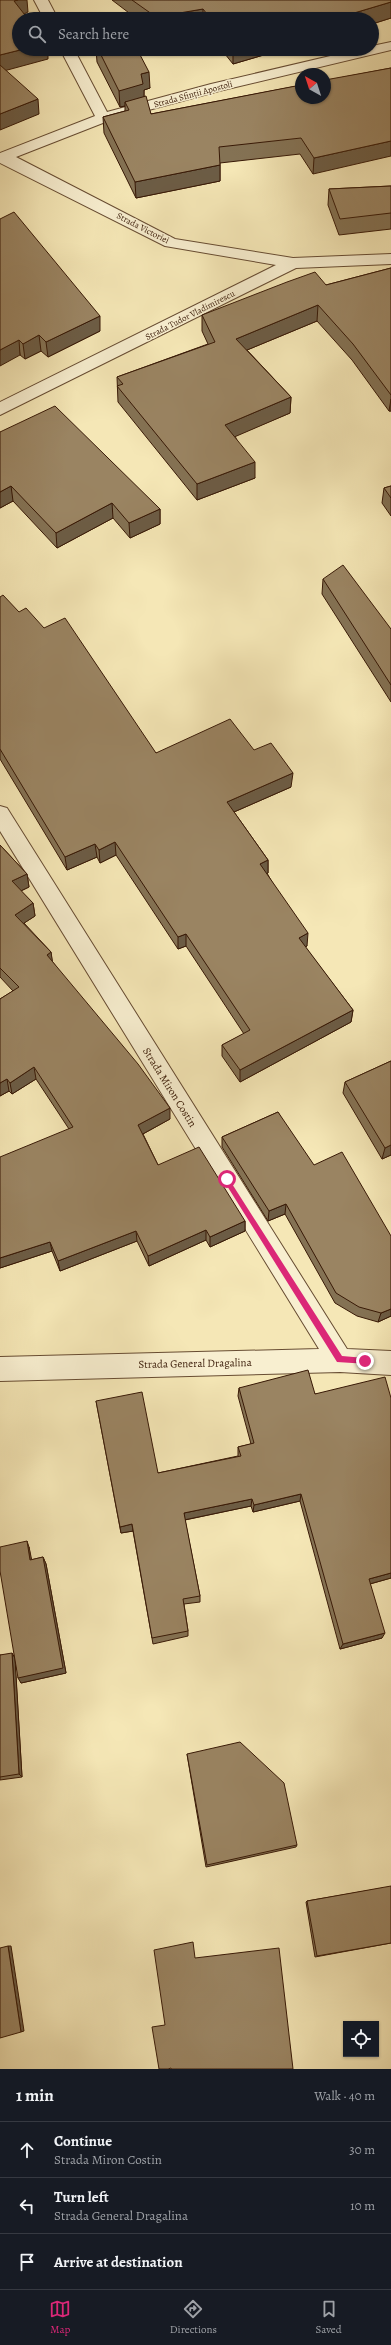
<!DOCTYPE html>
<html lang="en">
<head>
<meta charset="utf-8">
<style>
  body { margin:0; font-family:Alegreya,serif; background:#242831; color:#f1f3f6 }
  .controls { position:absolute; right:12px; bottom:12px; display:grid; overflow:hidden; border-radius:0px; box-shadow:0 1px 3px #0004 }
  .controls button { width:36px; height:36px; display:grid; place-items:center; padding:0; border:0; border-bottom:1px solid #363941; background:#171b24; color:#f1f3f6; font:20px sans-serif }
  .compass { position:absolute; left:295px; top:68px; width:36px; height:36px; border-radius:50%; background:#171b24; box-shadow:0 1px 3px #0004; rotate:321deg }
  .stop { position:absolute; width:12px; height:12px; margin:-9px; border:3px solid #db2777; border-radius:50%; background:#fff }
  .stop.end { background:#db2777; border-color:#fff; box-shadow:0 1px 4px #0008 }
  .list { margin:0; padding:0; list-style:none }
  h2 { display:flex; justify-content:space-between; align-items:center; height:52px; margin:0; padding:0 16px; font-size:17px }
  h2 small { font-size:13px; font-weight:400; color:#9ea1a6 }
  .list li { display:grid; grid-template-columns:26px 1fr auto; gap:12px; align-items:center; box-sizing:border-box; height:56px; padding:0 16px; border-top:1px solid #363941 }
  .list b { display:block; font-size:15px; white-space:nowrap }
  .list p { margin:0; font-size:13px; white-space:nowrap; color:#9ea1a6 }
  .list em { font-size:13px; font-style:normal; color:#9ea1a6 }
  .icon { flex:none; width:22px; height:22px; fill:none; stroke:currentColor; stroke-width:2; stroke-linecap:round; stroke-linejoin:round }
  .map { position:relative; flex:none; width:391px; height:2069px; overflow:hidden }
  .search { position:absolute; background:#171b24; box-shadow:0 1px 3px #0004; left:12px; right:12px; top:12px; height:44px; display:flex; align-items:center; gap:10px; box-sizing:border-box; padding:0 14px; border-radius:22px; color:#9ea1a6; font-size:15px }
  .sheet { height:220px; background:#171b24 }
  nav { display:flex; justify-content:space-around; align-items:center; box-sizing:border-box; height:56px; border-top:1px solid #363941; background:#171b24; font-size:11px; color:#9ea1a6 }
  nav a { display:grid; justify-items:center; gap:2px }
  nav .on { color:#db2777 }
  .map>svg:first-child { display:block }
  .lines { fill:none; stroke-linecap:round; stroke-linejoin:round }
  .minor-casing { stroke:#674c32; stroke-width:2 }
  .minor { fill:#f8efd0; fill-rule:evenodd }
  .wall { fill:#847254; stroke:#381906 }
  .shaded-wall { fill:#6c5c45; stroke:#381906 }
  .building { fill:#9a8462; stroke:#381906 }
  .route { fill:#db2777 }
  .labels { text-anchor:middle; stroke-width:3; stroke-linejoin:round; paint-order:stroke }
  .far-street-label { font-size:9px; fill:#381906; stroke:#f8efd0 }
  .street-label { font-size:11px; fill:#381906; stroke:#f8efd0 }
</style>
</head>
<body>
<div class="map">
<svg width="391" height="2069" viewBox="0 0 391 2069">
  <rect width="100%" height="100%" fill="#f5e7b6"/>
  <filter id="stains"><feTurbulence type="fractalNoise" baseFrequency=".005" numOctaves="4"/><feColorMatrix values="0 0 0 0 .2 0 0 0 0 .09 0 0 0 0 .02 0 0 0 .5 -.17"/></filter>
  <radialGradient id="worn" r=".72"><stop offset=".6" stop-color="#630" stop-opacity="0"/><stop offset="1" stop-color="#630" stop-opacity=".3"/></radialGradient>
  <g class="lines">
    <defs>
      <path id="minor" d="M34 0H48L58 19H44Z
        M391 42V50L219 91 108 121 16 157 175 239 293 258 391 254V264L296 268 0 415V402L276 265 165 246 0 163V153L95 116 60 49H74L107 112 211 84 360 49H372V46Z
        M0 806 7 808 347 1349 391 1351V1375L340 1372 0 1381V1357L319 1349 0 831Z"/>
    </defs>
    <!-- minor casing -->
    <use href="#minor" class="minor-casing"/>
    <!-- minor -->
    <use href="#minor" class="minor"/>
  </g>
  <!-- wall -->
  <path class="wall" d="M112 0H391V18L372 24V19H137Z
    M96 49H137L150 88 144 90V97L151 114 391 68 313 174 300 154 220 163V181L136 198 104 133 103 117 125 111V106L120 107 97 62Z
    M221 49H284L233 64Z
    M391 186V229L339 235 328 205 329 189Z
    M0 219 100 331 48 357 41 351 25 359 20 355Z
    M391 268V411H389L352 360 317 321 247 350 291 397 290 413 235 436 255 478 197 500 118 402 117 377 208 344 202 331V315L326 285Z
    M0 432 160 509V524L130 538 113 518 57 548 13 501 0 508Z
    M391 486V516L382 503 384 488Z
    M323 579 391 629V702L322 594Z
    M0 597 156 753 254 750 291 787 234 812 268 860V873H267L307 946 305 947 353 1010 351 1022 240 1082 222 1056V1045L244 1034 186 946 178 949 116 855 100 863 97 857 67 870 0 759Z
    M0 845 27 874 29 887 21 891 33 903 35 916 24 923 51 952 52 961 170 1119 143 1134 158 1165 245 1221V1231L210 1247 206 1240 149 1266 137 1241 60 1271 52 1251 0 1268 69 1129 36 1079 12 1094 9 1091 0 1096V999L13 991 0 977Z
    M391 1061V1155L382 1159 343 1093 345 1082Z
    M278 1112 391 1316 378 1322 357 1316 335 1303 285 1214 268 1221 222 1147V1137Z
    M239 1388 315 1394 391 1398V1578L370 1584 382 1638 340 1649 300 1501 253 1512 251 1506 185 1520 200 1596V1602L184 1604 188 1631V1636L153 1644 133 1531 121 1533 96 1401 158 1473 238 1456V1447L251 1444 238 1396Z
    M29 1547 31 1560 43 1557 46 1564 66 1673 21 1683 15 1662 22 1777 0 1780V1655L14 1657Z
    M187 1754 297 1845 296 1847 206 1867Z
    M383 1888 391 1943 315 1957 306 1902 307 1901Z"/>
  <!-- shaded-wall -->
  <path class="shaded-wall" d="M18 0H27L28 12 16 18 14 1Z
    M391 2V18L372 24V19H334Z
    M203 9V19H156V17Z
    M24 49H48V59L0 72V55Z
    M233 49H284L233 64Z
    M149 72 150 88 144 90V101L125 102V106L120 107 119 91 141 74Z
    M38 99 39 114 0 130V114Z
    M391 141V156L313 174 314 158Z
    M220 165V181L136 198 135 182Z
    M318 305 317 321 235 355 236 339Z
    M100 316V331L48 357 46 342Z
    M39 335 41 351 25 359 23 344Z
    M19 340 20 355 0 366V350Z
    M291 397 290 413 225 441V425Z
    M391 399V411H389Z
    M255 462V478L197 500V484Z
    M11 486 13 501 0 508V492Z
    M112 503 113 518 57 548 56 533Z
    M160 509V524L130 538 129 523Z
    M293 773 291 787 227 815V802Z
    M115 842 116 855 100 863 99 850Z
    M95 844 97 857 67 870 65 857Z
    M268 860V873L259 877 260 864Z
    M27 874 29 887 14 894 12 881Z
    M33 903 35 916 18 927 15 915Z
    M308 933 307 946 298 950 299 938Z
    M186 934V946L178 949V937Z
    M51 952 53 965 47 955Z
    M353 1010 351 1022 240 1082V1070Z
    M34 1067 36 1079 12 1094 10 1083Z
    M7 1079 9 1091 0 1096V1083Z
    M170 1108V1119L139 1136 138 1125Z
    M391 1145V1155L382 1159 385 1148Z
    M286 1204 285 1214 268 1221 269 1211Z
    M245 1221V1231L210 1247V1237Z
    M206 1230V1240L149 1266 148 1256Z
    M136 1231 137 1241 60 1271 58 1261Z
    M50 1242 52 1251 0 1268V1258Z
    M391 1309V1316L378 1322 381 1313Z
    M301 1494 300 1501 253 1512 254 1505Z
    M252 1499 251 1506 184 1520V1513Z
    M132 1524 133 1531 121 1533 120 1527Z
    M27 1541 29 1547 33 1566 30 1560Z
    M43 1557 46 1564 66 1673 21 1683 18 1678Z
    M391 1573V1578L366 1585 369 1579Z
    M385 1633 382 1638 340 1649 343 1644Z
    M12 1653 15 1658 22 1777 19 1774Z
    M8 1946H11L24 2031 21 2032Z"/>
  <!-- building -->
  <path class="building" d="M0 0H18L14 1 28 19H19V49H24L0 55Z
    M132 0H391V2L334 19H211L203 9 156 17Z
    M98 49H137L149 72 141 74 143 84 119 91Z
    M0 65 38 99 0 114Z
    M391 68V141L314 158 301 138 219 147 220 165 135 182 103 117 129 110 125 102 146 96 151 114 301 85V98H325V80Z
    M391 186V213L340 219 329 189Z
    M14 212 100 316 46 342 39 335 23 344 19 340 0 350V219Z
    M391 268V395L353 344 318 305 236 339 291 397 225 425 255 462 197 484 117 386 123 384 117 377 215 342 202 315 287 282 315 272 326 285Z
    M55 406 160 509 129 523 112 503 56 533 11 486 0 492V432Z
    M391 486V498L384 488Z
    M343 565 391 629V685L323 579Z
    M3 595 19 612 26 608 44 628 65 618 156 753 230 719 254 750 271 743 293 773 227 802 268 860 260 864 308 933 299 938 353 1010 240 1070 222 1045 250 1030 186 934 178 937 115 842 99 850 95 844 65 857 0 749V597Z
    M0 845 27 874 12 881 33 903 15 915 51 952 47 955 138 1064 170 1108 138 1125 158 1165 199 1147 245 1221 210 1237 206 1230 148 1256 136 1231 58 1261 50 1242 0 1258V1157L73 1127 34 1067 10 1083 7 1079 0 1083V999L19 987 0 968Z
    M391 1061V1145L385 1148 345 1082Z
    M278 1112 314 1165 342 1152 391 1236V1309L381 1313 359 1307 336 1293 286 1204 269 1211 222 1137Z
    M308 1370 315 1394 385 1377 391 1398V1573L369 1579 385 1633 343 1644 301 1494 254 1505 252 1499 184 1513 200 1596 183 1599 188 1631 152 1638 132 1524 120 1527 96 1401 142 1392 158 1473 241 1456 238 1447 254 1443 239 1388Z
    M27 1541 30 1560 43 1557 63 1668 18 1678 0 1571V1547Z
    M12 1653 19 1774 0 1777V1655Z
    M240 1742 284 1783 297 1845 207 1865 187 1754Z
    M391 1886V1943L317 1956 307 1901Z
    M193 1942 195 1958 279 1948 293 2069H171V2068L168 2069H159L152 2027 165 2025 154 1950Z
    M8 1946 21 2032 0 2038V1948Z"/>
  <!-- route -->
  <path class="route" d="M227 1176 342 1356 365 1358 369 1361 368 1364 337 1362 224 1181V1177Z"/>
  <g class="labels">
    <!-- far-street labels -->
    <g class="far-street-label">
      <text transform="translate(193 94) rotate(-15)" y="3">Strada Sfinții Apostoli</text>
      <text transform="translate(143 228) rotate(27)" y="3">Strada Victoriei</text>
      <text transform="translate(190 315) rotate(-27)" y="3">Strada Tudor Vladimirescu</text>
    </g>
    <!-- street labels -->
    <g class="street-label">
      <text transform="translate(170 1087) rotate(58)" y="4">Strada Miron Costin</text>
      <text transform="translate(195 1363) rotate(-1)" y="4">Strada General Dragalina</text>
    </g>
  </g>
  <rect width="100%" height="100%" filter="url(#stains)"/>
  <rect width="100%" height="100%" fill="url(#worn)"/>
</svg>
<div class="controls">
<button><svg class="icon" aria-label="locate" viewBox="0 0 24 24"><circle cx="12" cy="12" r="6"/><path d="M12 2v4M12 18v4M2 12h4M18 12h4"/></svg></button>
</div>
<svg class="compass" viewBox="-18 -18 36 36"><path d="M0-13l5 13h-10z" fill="#e53935"/><path d="M0 13l5-13h-10z" fill="#9ea1a6"/></svg>
<div class="stop" style="left:227px;top:1179px"></div>
<div class="stop end" style="left:365px;top:1361px"></div>
<div class="search"><svg class="icon" aria-label="search" viewBox="0 0 24 24"><circle cx="10" cy="10" r="6"/><path d="M15 15l6 6"/></svg>Search here</div>
</div>
<section class="sheet">
<h2>1 min<small>Walk · 40 m</small></h2>
<ul class="list">
<li><svg class="icon" aria-label="ahead" viewBox="0 0 24 24"><path d="M12 20V5M6 11l6-6 6 6"/></svg><div><b>Continue</b><p>Strada Miron Costin</p></div><em>30 m</em></li>
<li><svg class="icon" aria-label="left" viewBox="0 0 24 24"><path d="M17 20v-9H6M10 6l-5 5 5 5"/></svg><div><b>Turn left</b><p>Strada General Dragalina</p></div><em>10 m</em></li>
<li><svg class="icon" aria-label="arrive" viewBox="0 0 24 24"><path d="M6 21V4h12l-3 4 3 4H6"/></svg><div><b>Arrive at destination</b></div></li>
</ul>
</section>
<nav>
<a class="on"><svg class="icon" aria-label="map" viewBox="0 0 24 24"><path d="M3 6l6-2 6 2 6-2v14l-6 2-6-2-6 2zM9 4v14M15 6v14"/></svg>Map</a>
<a><svg class="icon" aria-label="directions" viewBox="0 0 24 24"><path d="M12 3l9 9-9 9-9-9zM9 14v-3h6M13 9l2 2-2 2"/></svg>Directions</a>
<a><svg class="icon" aria-label="saved" viewBox="0 0 24 24"><path d="M7 4h10v16l-5-4-5 4z"/></svg>Saved</a>
</nav>
</body>
</html>
